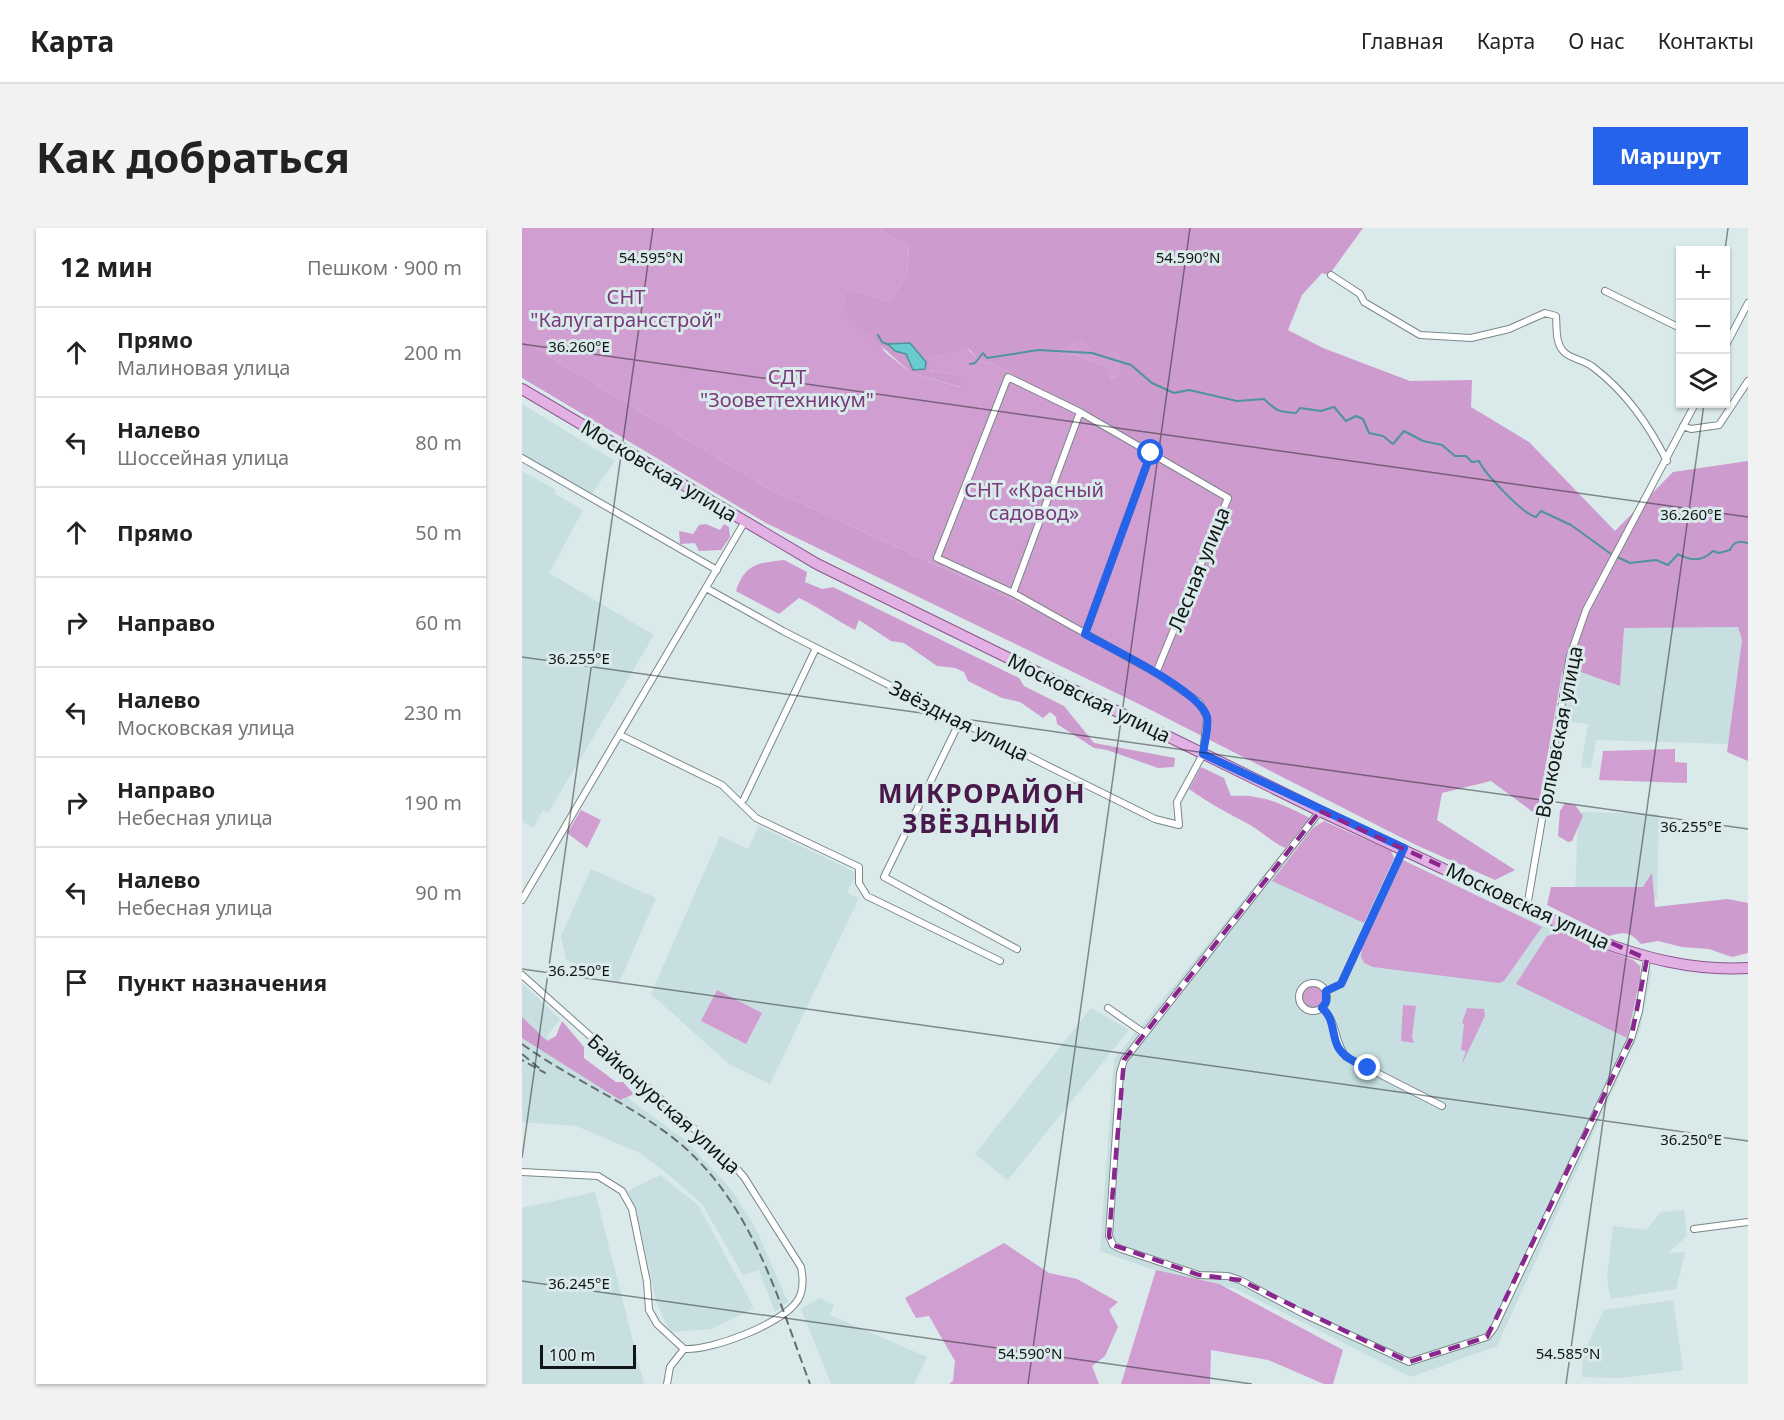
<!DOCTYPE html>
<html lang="ru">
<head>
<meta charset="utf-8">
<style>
  body { margin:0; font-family:"Noto Sans",sans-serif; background:#f2f2f2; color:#222 }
  .controls { position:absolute; right:18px; top:18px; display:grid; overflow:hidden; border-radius:0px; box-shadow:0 2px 4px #0004 }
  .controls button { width:54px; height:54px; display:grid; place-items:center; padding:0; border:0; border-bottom:2px solid #e0e0e0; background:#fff; color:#222; font:30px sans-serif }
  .scale { position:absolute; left:18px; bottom:15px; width:96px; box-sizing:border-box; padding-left:6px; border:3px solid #101515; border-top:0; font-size:16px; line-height:21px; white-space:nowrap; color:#101515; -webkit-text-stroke:4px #dae9ea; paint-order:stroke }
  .stop { position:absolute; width:18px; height:18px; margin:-14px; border:4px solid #2563eb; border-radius:50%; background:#fff }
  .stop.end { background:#2563eb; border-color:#fff; box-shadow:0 2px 6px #0008 }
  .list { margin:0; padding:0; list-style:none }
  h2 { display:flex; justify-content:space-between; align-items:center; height:78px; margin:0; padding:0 24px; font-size:26px }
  h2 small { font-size:20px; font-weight:400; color:#767676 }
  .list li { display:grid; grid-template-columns:39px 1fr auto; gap:18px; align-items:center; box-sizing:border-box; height:90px; padding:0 24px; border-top:2px solid #e0e0e0 }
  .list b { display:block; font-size:22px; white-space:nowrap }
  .list p { margin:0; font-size:20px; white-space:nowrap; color:#767676 }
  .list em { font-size:20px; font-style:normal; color:#767676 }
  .icon { flex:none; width:33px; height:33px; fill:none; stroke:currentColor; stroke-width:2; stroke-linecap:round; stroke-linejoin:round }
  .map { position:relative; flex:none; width:1226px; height:1156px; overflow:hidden; border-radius:0px }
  header { display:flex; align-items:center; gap:36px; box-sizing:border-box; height:84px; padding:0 30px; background:#fff; border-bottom:2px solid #e0e0e0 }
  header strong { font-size:28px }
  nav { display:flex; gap:33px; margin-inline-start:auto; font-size:21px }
  .intro { display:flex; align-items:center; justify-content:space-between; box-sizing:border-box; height:144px; padding:0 36px }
  h1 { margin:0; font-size:42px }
  .button { padding:15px 27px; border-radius:0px; background:#2563eb; color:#fff; font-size:21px; font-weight:700 }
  main { display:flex; gap:36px; padding:0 36px }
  aside { flex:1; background:#fff; border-radius:0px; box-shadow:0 2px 4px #0004 }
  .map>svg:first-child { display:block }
  .built { fill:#c7dfe0 }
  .green { fill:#d19ed2 }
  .forest { fill:#ce9bcf; fill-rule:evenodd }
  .water { fill:#69cad0; stroke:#4e9498; stroke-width:1.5 }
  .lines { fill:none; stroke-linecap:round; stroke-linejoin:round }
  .stream { stroke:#4e9498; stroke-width:2 }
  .minor-casing { stroke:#7a8788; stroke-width:8 }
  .primary-casing { stroke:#8c578f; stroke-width:12 }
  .minor { stroke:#fff; stroke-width:6 }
  .primary { stroke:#e2b0e3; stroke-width:10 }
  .rail { stroke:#656e6e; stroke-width:2; stroke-dasharray:9 4.5; stroke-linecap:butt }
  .route { stroke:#2563eb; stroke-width:8 }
  .marked { fill:none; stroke:#8a278f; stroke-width:4.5; stroke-dasharray:12 8; stroke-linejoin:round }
  .ticks { fill:none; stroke:#101515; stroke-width:1.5; stroke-opacity:0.45 }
  .labels { text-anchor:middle; stroke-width:6; stroke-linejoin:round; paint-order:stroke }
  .park-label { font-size:20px; fill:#783a7a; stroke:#dae9ea }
  .street-label { font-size:20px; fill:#101515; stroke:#dae9ea }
  .district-label { font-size:26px; font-weight:bold; letter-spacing:1.5px; fill:#48194a; stroke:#dae9ea }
  .ticks-label { font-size:15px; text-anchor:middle; fill:#101515; stroke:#dae9ea; stroke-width:6; stroke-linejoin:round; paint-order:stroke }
</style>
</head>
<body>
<header>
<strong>Карта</strong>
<nav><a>Главная</a><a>Карта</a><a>О нас</a><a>Контакты</a></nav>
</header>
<div class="intro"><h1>Как добраться</h1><a class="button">Маршрут</a></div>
<main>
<aside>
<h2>12 мин<small>Пешком · 900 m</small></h2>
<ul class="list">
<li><svg class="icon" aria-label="ahead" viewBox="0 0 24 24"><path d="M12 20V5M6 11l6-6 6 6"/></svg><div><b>Прямо</b><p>Малиновая улица</p></div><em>200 m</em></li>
<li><svg class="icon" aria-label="left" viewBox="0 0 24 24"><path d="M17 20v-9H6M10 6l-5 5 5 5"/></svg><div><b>Налево</b><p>Шоссейная улица</p></div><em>80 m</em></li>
<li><svg class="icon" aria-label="ahead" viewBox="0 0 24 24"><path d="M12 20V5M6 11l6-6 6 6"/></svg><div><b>Прямо</b></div><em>50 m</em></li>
<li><svg class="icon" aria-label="right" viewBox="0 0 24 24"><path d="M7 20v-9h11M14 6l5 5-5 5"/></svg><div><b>Направо</b></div><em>60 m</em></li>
<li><svg class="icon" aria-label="left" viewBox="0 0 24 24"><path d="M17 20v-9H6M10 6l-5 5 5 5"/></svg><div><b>Налево</b><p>Московская улица</p></div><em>230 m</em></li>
<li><svg class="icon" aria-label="right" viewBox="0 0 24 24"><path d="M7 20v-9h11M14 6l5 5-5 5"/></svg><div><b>Направо</b><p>Небесная улица</p></div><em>190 m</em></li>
<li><svg class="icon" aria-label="left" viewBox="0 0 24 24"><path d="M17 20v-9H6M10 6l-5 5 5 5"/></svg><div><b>Налево</b><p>Небесная улица</p></div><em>90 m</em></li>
<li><svg class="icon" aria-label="arrive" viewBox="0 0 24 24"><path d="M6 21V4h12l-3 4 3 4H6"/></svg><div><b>Пункт назначения</b></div></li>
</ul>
</aside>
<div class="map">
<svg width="1226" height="1156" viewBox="0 0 1226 1156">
  <rect width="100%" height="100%" fill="#dae9ea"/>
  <!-- built -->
  <path class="built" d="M0 176 93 233 70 266 0 227Z
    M0 243 34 262 33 266 61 282 27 345 132 407 26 585 21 582 11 600 0 594Z
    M1101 399H1216L1220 412 1206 516 1074 512 1069 540 1059 539 1066 496 1041 493 1048 446 1056 443 1098 457Z
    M1056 584 1137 586 1135 672 1053 669Z
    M788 590 1035 704 1130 742 1118 803 975 1118 889 1149 712 1060 678 1058 578 1023 592 831Z
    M237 598 335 645 325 665 337 670 248 856 207 836 129 766 198 608 226 621Z
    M69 641 134 670 97 755 44 732 39 708Z
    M0 755 38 791 24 809 164 913 209 961 234 1001 266 1074 253 1084 237 1042 221 1047 180 976 147 947 116 924 54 898 0 894Z
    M569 780 607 802 486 952 453 926Z
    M138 947 176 977 232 1080 190 1101 148 1104 134 1073 115 984 106 963Z
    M73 964 122 1156H0V980Z
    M1162 982 1165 1008 1146 1025 1163 1024 1154 1061 1089 1071 1085 1051 1091 998 1124 1002 1139 984Z
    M298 1070 312 1077 308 1087 405 1129 392 1156H309L279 1081Z
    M1151 1072 1161 1142 1099 1150 1060 1149 1061 1126 1082 1082Z"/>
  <!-- green -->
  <path class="green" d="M0 0H355L387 18 385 47 367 73 323 60 363 124 389 145 438 159 436 147 407 143V131L446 121 457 133 471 135 703 273 634 448 522 386 248 261 0 112Z
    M561 113 590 123 597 128 596 148 587 151 584 138 554 127 529 124Z
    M1153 521V534L1165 535V555L1077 552 1081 523Z
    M59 582 79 592 65 620 45 605Z
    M802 593 869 623 872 630 842 695 750 653 790 601Z
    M881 632 1020 699 982 753 977 755 851 739 842 735 839 729 840 719Z
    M1040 704 1111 732 1118 738V751L1105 810 994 756 1025 708Z
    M780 769a11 11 0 1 1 22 0a11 11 0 1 1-22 0Z
    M195 762 240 785 224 816 179 793Z
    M881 777 894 778 890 809 892 815 879 813Z
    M945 780 962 781 963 788 939 838 944 823 939 822 942 796 940 795Z
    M482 1015 527 1045 555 1051 596 1074 587 1082 596 1099 583 1128 570 1138 577 1156H427L431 1153 433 1133 407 1088 394 1090 383 1070Z
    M634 1042 697 1056 821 1122 811 1156H802L746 1132 689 1122 688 1156H599Z"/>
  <!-- forest -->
  <path class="forest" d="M355 0H841L807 47 800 45 780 67 766 102 801 120 888 153 950 152 949 179 1007 214 1093 303 1151 244 1226 233V533L1205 524 1220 412 1216 399 1102 400 1098 458 1056 443 1040 445 1015 587 969 553 920 565 915 592 993 642 973 652 894 617 623 479 244 295 0 150V112L248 261 522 386 634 448 703 273 471 135 457 133 447 121 407 131V143L437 147 439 159 389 145 325 87 323 60 367 73 385 47 387 18ZM561 113 570 121 585 125 590 123 597 128 596 148 588 151 584 138 554 127 531 124Z
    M184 296 198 302 202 296 207 299 208 309 199 322 177 323 173 315 158 316 157 303 171 306 177 297Z
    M262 332 285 344 283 354 300 361 311 359 497 450 502 458 542 478 572 515 653 530 652 539 636 540 585 522 572 520 535 496 534 489 528 484 521 490 498 474 480 470 446 453 442 444 433 440 415 438 382 415 369 413 337 392 333 402C313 392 297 379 277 370L257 386 214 363C223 336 235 335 262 332Z
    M679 539 702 550 709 568C742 566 759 576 788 590L763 620C750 614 740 604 728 597 706 585 688 576 667 561Z
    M1043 575 1053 577 1061 588 1050 613 1046 614 1036 608 1038 583Z
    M1130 645 1133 679 1206 671 1226 675V725L1210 729 1187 721 1160 719 1136 713 1119 716C1109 704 1102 703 1087 708L1025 677 1029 659H1121Z
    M0 789 25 813 34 808 40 793 62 819V830L94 854H101L112 866 98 872 0 810Z"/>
  <!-- water -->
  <path class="water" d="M388 115 404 134 403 141 391 142 384 126 373 123 366 116Z"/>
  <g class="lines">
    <!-- stream -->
    <path class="stream" d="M356 107 360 114 367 117
      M448 136 453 135 461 125 465 130 516 122 570 125 609 137 630 155 652 165 667 162 715 173 742 171C755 183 756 184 774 185L778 180 799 183 812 179 824 193 834 188 841 191 847 205 861 208 871 216 882 203 901 213 920 217 933 228H944L950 234 957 233C962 245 1003 288 1014 289L1019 283 1049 297 1089 326 1108 335 1134 332 1146 337 1156 326C1168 333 1180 334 1191 323L1197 325 1208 322C1212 313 1217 313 1226 315"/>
    <defs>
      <path id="minor" d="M809 47 838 66 842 74 898 107 949 110 987 101 1023 85 1034 88C1035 100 1033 115 1042 124 1049 131 1062 132 1071 139 1104 164 1126 196 1145 233
        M1083 63 1158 100
        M1204 117 1226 75
        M1161 198 1169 201 1197 197 1226 153
        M0 230 195 342
        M184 360 261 403 522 536 633 591 657 597 655 574 681 526 685 489 677 474 634 445 491 365 415 330 486 149 558 184 706 270 634 445
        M491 365 558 184
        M563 406 629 225
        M438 493 362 649 495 721
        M98 507 200 557 234 590 337 639V655L345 668 478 733
        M222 571 294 420
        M798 583 602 832 598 845 587 1008 591 1017 599 1021 677 1047 706 1048 718 1052 784 1087 887 1134 965 1109 972 1100 1109 811 1117 783 1125 731
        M0 672 222 295
        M1005 679 1048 428 1064 382 1173 176
        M0 747 207 932 222 949 279 1039C281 1049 282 1060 277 1070 264 1095 189 1123 162 1121L135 1096 127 1082 125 1054 110 981 100 963 76 948 0 944
        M777 769a14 14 0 1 1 28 0a14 14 0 1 1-28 0Z
        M804 763 819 756 882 620
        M586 780 622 805
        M800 780C815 792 812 814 824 829L920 878
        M1172 1001 1226 994
        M145 1156 148 1139 162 1121"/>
      <path id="primary" d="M0 161 295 336 798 583 1069 710C1122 730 1169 743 1226 740"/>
    </defs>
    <!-- minor casing -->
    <use href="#minor" class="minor-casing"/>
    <!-- primary casing -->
    <use href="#primary" class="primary-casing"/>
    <!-- minor -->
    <use href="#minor" class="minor"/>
    <!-- primary -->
    <use href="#primary" class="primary"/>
    <!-- rail -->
    <path class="rail" d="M0 816C51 853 113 877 161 918 232 981 256 1071 288 1156
      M0 826 23 845 0 832"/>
  </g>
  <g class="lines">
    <!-- route -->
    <path class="route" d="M629 225 563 406C588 420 679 463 685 489 687 499 682 516 681 526L882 620 819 756 804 763V774L800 780C813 791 809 805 816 819 822 830 836 835 846 840"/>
  </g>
  <!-- marked area -->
  <path class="marked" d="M798 583 1125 731 1109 811 965 1109 887 1134 718 1052 677 1047 591 1017 587 1008 602 832Z"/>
  <!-- ticks -->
  <path class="ticks" d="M1203 22 1206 0M0 116 1226 289M0 429 1226 601M0 741 1226 913M0 930 131 0M0 1053 730 1156M506 1156 668 0M1044 1156 1182 176"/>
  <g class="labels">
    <!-- park labels -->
    <g class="park-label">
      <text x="104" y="76">СНТ<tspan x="104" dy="23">"Калугатрансстрой"</tspan></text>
      <text x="265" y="156">СДТ<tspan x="265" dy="23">"Зооветтехникум"</tspan></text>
      <text x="512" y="269">СНТ «Красный<tspan x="512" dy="23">садовод»</tspan></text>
    </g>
    <!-- street labels -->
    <g class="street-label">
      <text transform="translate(137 243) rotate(31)" y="7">Московская улица</text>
      <text transform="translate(677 341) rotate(-68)" y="7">Лесная улица</text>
      <text transform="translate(567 470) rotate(26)" y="7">Московская улица</text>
      <text transform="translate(437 493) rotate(27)" y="7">Звёздная улица</text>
      <text transform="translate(1037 504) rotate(-79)" y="7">Волковская улица</text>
      <text transform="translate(1006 678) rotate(25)" y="7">Московская улица</text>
      <text transform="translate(142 876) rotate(42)" y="7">Байконурская улица</text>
    </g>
    <!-- district labels -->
    <g class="district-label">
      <text x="460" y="575">МИКРОРАЙОН<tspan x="460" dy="30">ЗВЁЗДНЫЙ</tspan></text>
    </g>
  </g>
  <g class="ticks-label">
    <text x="129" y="35">54.595°N</text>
    <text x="666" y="35">54.590°N</text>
    <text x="57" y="124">36.260°E</text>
    <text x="1169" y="292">36.260°E</text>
    <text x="57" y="436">36.255°E</text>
    <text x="1169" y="604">36.255°E</text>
    <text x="57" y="748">36.250°E</text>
    <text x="1169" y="917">36.250°E</text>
    <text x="57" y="1061">36.245°E</text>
    <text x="508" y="1131">54.590°N</text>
    <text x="1046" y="1131">54.585°N</text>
  </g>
</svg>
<div class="controls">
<button>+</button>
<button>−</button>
<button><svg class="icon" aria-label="layers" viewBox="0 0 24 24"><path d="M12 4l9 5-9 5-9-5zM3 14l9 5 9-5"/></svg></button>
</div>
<div class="scale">100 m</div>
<div class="stop" style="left:629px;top:225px"></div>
<div class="stop end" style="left:846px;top:840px"></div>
</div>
</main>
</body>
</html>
